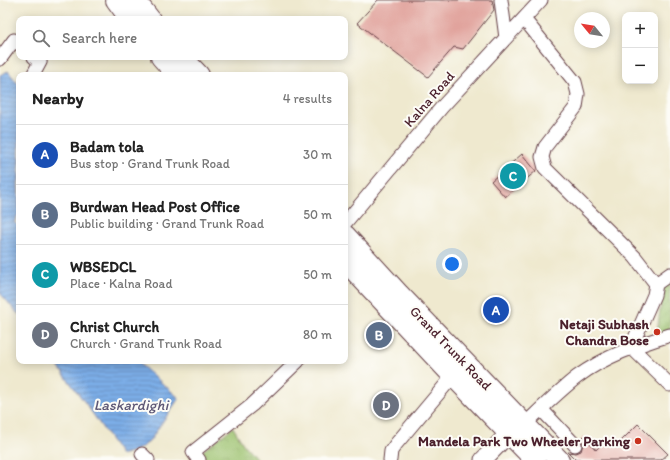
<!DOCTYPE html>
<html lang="en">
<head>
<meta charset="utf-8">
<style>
  body { margin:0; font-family:Itim,sans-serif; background:#f6f6f6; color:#222 }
  .controls { position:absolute; right:12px; top:12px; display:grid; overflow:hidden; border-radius:8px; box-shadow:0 2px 10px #0003 }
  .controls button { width:36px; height:36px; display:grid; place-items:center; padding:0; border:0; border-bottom:1px solid #e0e0e0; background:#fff; color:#222; font:20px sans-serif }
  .compass { position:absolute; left:574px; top:12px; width:36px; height:36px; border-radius:50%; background:#fff; box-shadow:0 2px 10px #0003; rotate:300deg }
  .you { position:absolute; left:452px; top:264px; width:14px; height:14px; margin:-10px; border:3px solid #fff; border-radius:50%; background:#1a73e8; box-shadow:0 0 0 6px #1a73e833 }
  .badge { display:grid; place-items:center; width:26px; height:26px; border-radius:50%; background:#0b8043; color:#fff; font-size:13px; font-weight:700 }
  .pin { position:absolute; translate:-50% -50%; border:2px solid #fff; box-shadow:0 1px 4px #0006 }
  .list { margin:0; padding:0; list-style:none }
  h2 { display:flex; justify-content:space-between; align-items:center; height:52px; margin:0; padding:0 16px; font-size:17px }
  h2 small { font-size:13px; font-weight:400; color:#767676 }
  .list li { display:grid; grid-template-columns:26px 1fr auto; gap:12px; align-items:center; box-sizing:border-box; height:60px; padding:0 16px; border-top:1px solid #e0e0e0 }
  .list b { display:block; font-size:15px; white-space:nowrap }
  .list p { margin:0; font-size:13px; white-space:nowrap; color:#767676 }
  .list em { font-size:13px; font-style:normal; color:#767676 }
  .icon { flex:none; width:22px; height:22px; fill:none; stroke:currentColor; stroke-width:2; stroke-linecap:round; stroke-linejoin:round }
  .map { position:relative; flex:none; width:670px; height:460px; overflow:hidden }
  .search { position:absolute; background:#fff; box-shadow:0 2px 10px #0003; left:16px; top:16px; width:332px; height:44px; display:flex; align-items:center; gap:10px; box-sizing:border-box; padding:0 14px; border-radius:8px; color:#767676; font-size:15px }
  .panel { position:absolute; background:#fff; box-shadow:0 2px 10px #0003; left:16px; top:72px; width:332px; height:292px; border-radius:8px }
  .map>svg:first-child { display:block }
  .park { fill:url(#park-crowns); stroke:#72704c }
  .garden { fill:url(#garden-furrows); stroke:#72704c }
  .water { fill:url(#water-rules); stroke:#636689 }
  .building { fill:#e1a39c }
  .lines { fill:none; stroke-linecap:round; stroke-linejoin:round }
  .minor-casing { stroke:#633d44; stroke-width:15 }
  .major-casing { stroke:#633d44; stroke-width:19 }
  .highway-casing { stroke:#633d44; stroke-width:22 }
  .minor { stroke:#fff; stroke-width:13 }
  .major { stroke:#fff; stroke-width:17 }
  .highway { stroke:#fff; stroke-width:20 }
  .poi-dot { fill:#c8321e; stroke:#fdfcf7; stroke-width:1.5 }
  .labels { text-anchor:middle; stroke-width:4; stroke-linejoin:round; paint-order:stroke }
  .street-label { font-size:14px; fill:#4a1f2b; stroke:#fdfcf7 }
  .poi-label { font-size:14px; font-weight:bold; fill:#4a1f2b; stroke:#fdfcf7; text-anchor:end }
  .water-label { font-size:15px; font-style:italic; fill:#5e5876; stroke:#fdfcf7 }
</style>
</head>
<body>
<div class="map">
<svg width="670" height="460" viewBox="0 0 670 460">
  <defs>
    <pattern id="park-crowns" width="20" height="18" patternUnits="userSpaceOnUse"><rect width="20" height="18" fill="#9bc16d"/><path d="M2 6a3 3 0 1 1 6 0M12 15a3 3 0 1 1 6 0" fill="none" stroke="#87a55f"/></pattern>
    <pattern id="garden-furrows" width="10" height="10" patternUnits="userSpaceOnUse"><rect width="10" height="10" fill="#9bc16d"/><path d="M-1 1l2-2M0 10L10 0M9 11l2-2" fill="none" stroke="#87a55f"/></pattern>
    <pattern id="water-rules" width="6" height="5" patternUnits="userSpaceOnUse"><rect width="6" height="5" fill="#7cade7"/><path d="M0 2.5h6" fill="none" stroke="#688cbb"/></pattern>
  </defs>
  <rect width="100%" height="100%" fill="#fdfcf7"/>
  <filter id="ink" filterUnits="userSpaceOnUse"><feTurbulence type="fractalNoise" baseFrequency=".025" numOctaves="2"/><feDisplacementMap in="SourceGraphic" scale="8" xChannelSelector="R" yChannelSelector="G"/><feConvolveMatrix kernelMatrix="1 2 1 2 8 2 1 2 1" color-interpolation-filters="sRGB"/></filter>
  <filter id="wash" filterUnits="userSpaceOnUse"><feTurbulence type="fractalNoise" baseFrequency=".012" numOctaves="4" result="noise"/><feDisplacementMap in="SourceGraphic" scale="16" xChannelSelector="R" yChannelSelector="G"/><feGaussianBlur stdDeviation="0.9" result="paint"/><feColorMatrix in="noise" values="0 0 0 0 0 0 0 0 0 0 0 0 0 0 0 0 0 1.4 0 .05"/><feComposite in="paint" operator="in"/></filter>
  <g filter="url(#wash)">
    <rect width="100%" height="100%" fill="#efe9cf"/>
    <!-- park -->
    <path class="park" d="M233 427 243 444 257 460H203L199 454Z"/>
    <!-- garden -->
    <path class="garden" d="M670 282V333L656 339 663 288Z"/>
    <!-- water -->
    <path class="water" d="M8 71 19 85V180L18 182 19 213 14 222 19 227V315L0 293V75Z
      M54 361H142L140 364 179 398 149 442 137 450 121 455 86 404Z"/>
    <g id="blocks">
      <!-- building -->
      <path class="building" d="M378 0H492L494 10 463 49 454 47 428 77 357 23Z
        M522 154 536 171 505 197 491 181Z
        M638 424 668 454 661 460H576L568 452 576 453 581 451 583 444 581 439 584 436 596 450 607 438 615 447Z"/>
    </g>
  </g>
  <g filter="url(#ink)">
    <use href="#blocks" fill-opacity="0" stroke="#633d44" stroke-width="1"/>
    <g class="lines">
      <defs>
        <path id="minor" d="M501 0 506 38
          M524 19 575 82 578 94 576 107 545 147 542 157 545 168 635 257 656 284
          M0 59 14 40 19 44
          M33 75 40 62 34 57
          M345 223 442 107 541 0
          M670 274 656 284 654 295 631 347 670 385
          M541 409 575 445
          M525 424C542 408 559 391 577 377 605 356 638 345 670 335
          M142 454 148 460
          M199 460 193 452 252 405 298 361
          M390 460 391 451 396 444 453 376"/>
        <path id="major" d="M483 460 518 424"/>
        <path id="highway" d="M116 0 130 19
          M135 0 150 19
          M161 57 177 75
          M182 57 199 75
          M345 235 399 294 559 460
          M345 261 453 376 535 460"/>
      </defs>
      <!-- minor casing -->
      <use href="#minor" class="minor-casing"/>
      <!-- major casing -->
      <use href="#major" class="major-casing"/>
      <!-- highway casing -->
      <use href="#highway" class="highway-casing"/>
      <!-- minor -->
      <use href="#minor" class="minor"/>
      <!-- major -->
      <use href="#major" class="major"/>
      <!-- highway -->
      <use href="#highway" class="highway"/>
    </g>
  </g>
  <!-- markers -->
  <g class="poi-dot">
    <circle cx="657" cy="332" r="4"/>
    <circle cx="638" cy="441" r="4"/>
  </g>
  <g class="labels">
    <!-- street labels -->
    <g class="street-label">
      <text transform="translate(429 99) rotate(-49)" y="5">Kalna Road</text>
      <text transform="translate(451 348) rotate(46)" y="5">Grand Trunk Road</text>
    </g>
    <!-- poi labels -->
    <g class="poi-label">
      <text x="649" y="329">Netaji Subhash<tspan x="649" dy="16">Chandra Bose</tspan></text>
      <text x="630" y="446">Mandela Park Two Wheeler Parking</text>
    </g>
    <!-- water labels -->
    <g class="water-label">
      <text x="131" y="410">Laskardighi</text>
    </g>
  </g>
</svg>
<div class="controls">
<button>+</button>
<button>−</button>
</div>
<svg class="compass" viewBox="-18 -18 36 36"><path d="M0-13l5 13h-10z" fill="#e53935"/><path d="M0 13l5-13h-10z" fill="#767676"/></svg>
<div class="you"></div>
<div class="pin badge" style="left:496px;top:310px;background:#1a4fb4">A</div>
<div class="pin badge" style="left:379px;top:335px;background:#5c6f8a">B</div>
<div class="pin badge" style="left:513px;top:176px;background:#0f9aa8">C</div>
<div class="pin badge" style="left:386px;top:405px;background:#6b7280">D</div>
<div class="search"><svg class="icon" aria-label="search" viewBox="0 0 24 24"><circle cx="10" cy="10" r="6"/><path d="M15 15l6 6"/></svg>Search here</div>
<section class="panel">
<h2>Nearby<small>4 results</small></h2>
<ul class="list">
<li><span class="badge" style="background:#1a4fb4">A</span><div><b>Badam tola</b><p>Bus stop · Grand Trunk Road</p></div><em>30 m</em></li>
<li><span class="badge" style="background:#5c6f8a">B</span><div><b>Burdwan Head Post Office</b><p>Public building · Grand Trunk Road</p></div><em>50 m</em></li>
<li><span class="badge" style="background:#0f9aa8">C</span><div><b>WBSEDCL</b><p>Place · Kalna Road</p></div><em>50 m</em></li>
<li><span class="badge" style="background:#6b7280">D</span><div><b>Christ Church</b><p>Church · Grand Trunk Road</p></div><em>80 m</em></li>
</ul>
</section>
</div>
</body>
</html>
